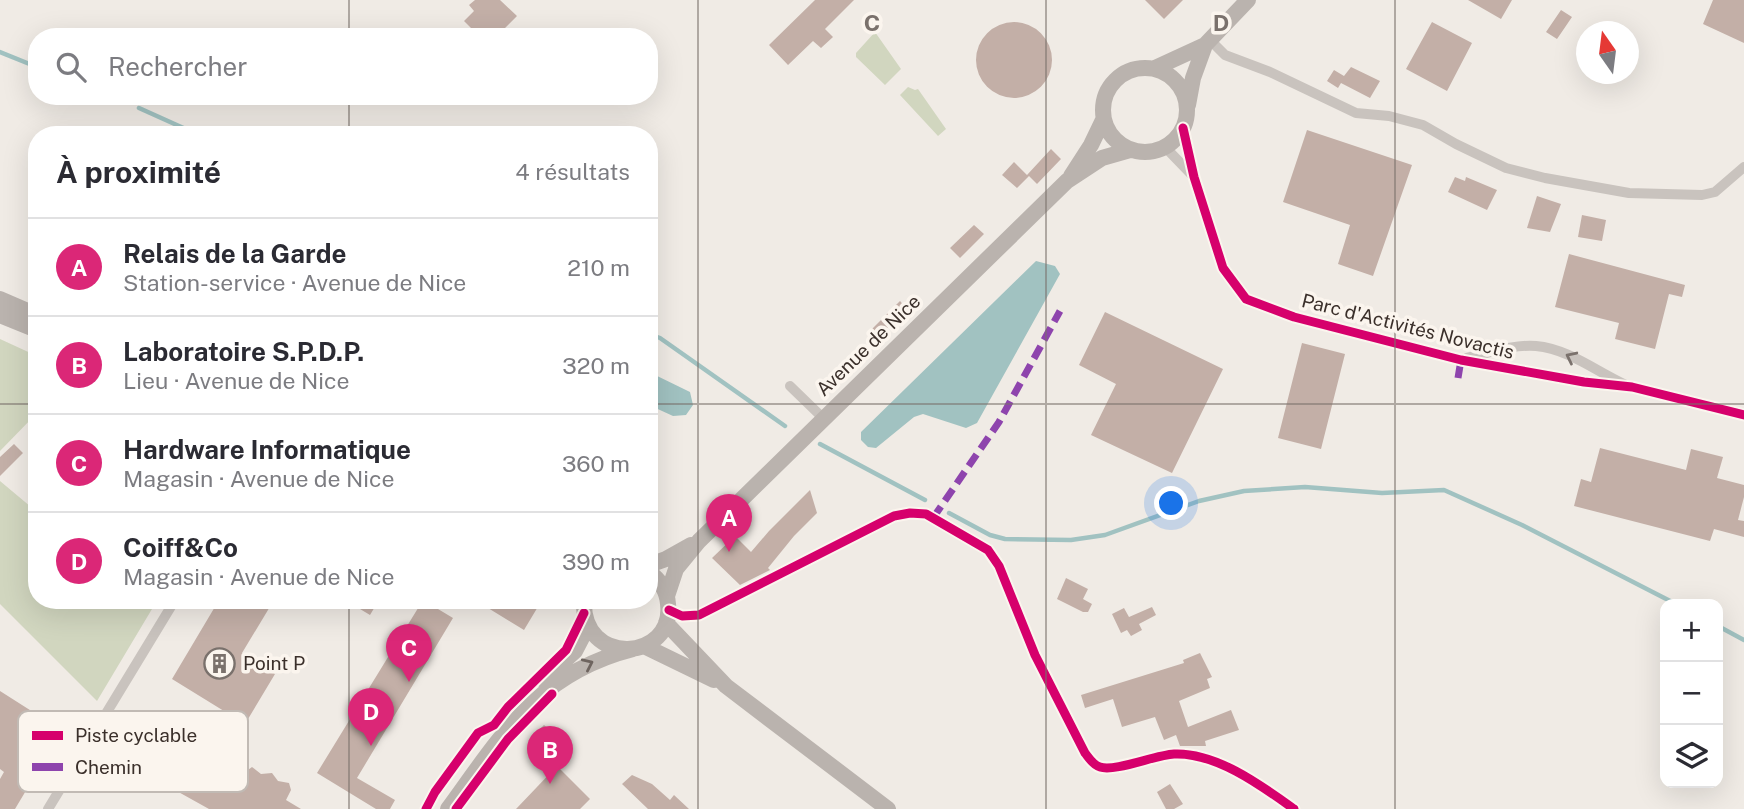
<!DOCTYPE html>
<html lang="fr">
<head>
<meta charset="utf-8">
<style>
  body { margin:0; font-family:"Public Sans",sans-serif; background:#f2f2f3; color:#2b2b33 }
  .controls { position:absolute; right:21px; bottom:21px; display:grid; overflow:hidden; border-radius:14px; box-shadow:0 7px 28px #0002 }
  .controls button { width:63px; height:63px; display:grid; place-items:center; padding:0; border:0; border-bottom:2px solid #e1e1e2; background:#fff; color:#2b2b33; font:35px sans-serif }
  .compass { position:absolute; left:1576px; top:21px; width:63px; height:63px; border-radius:50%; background:#fff; box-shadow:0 7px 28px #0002; rotate:346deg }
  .you { position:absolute; left:1172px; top:504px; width:24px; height:24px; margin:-18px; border:5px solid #fff; border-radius:50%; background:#1a73e8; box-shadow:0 0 0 10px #1a73e833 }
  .badge { display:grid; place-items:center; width:46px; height:46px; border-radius:50%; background:#db2777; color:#fff; font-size:23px; font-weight:700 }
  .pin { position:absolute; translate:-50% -58px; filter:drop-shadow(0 2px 4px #0008) }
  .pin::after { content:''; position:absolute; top:37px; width:24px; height:21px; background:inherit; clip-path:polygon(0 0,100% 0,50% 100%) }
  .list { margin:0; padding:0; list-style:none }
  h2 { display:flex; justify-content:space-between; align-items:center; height:91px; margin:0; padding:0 28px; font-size:30px }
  h2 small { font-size:23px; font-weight:400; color:#7c7c81 }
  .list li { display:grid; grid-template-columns:46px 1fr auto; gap:21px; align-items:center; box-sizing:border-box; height:98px; padding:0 28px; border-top:2px solid #e1e1e2 }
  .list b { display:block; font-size:26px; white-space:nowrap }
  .list p { margin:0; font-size:23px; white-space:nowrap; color:#7c7c81 }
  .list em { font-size:23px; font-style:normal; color:#7c7c81 }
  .icon { flex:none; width:38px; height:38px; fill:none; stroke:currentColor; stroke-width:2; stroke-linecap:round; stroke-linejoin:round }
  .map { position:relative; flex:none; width:1744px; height:809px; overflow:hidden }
  .search { position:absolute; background:#fff; box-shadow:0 7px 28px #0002; left:28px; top:28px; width:630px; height:77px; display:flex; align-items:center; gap:18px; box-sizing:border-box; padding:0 24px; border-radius:28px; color:#7c7c81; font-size:26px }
  .panel { position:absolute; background:#fff; box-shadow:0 7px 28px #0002; left:28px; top:126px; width:630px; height:483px; border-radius:28px }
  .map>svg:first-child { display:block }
  .green { fill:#d1d6bf }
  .water { fill:#a1c2c1 }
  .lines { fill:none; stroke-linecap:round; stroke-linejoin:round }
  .stream { stroke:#a1c2c1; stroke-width:4.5 }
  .building { fill:#c3afa7 }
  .street { stroke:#c9c3be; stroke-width:10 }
  .secondary { stroke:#bab3ae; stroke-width:16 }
  .quiet { stroke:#8e44ad; stroke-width:7; stroke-dasharray:14 7; stroke-linecap:butt }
  .cycleway-casing { stroke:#fbf5ee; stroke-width:13 }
  .cycleway { stroke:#d6006c; stroke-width:9 }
  .oneway { stroke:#7b726d }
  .oneway2 { stroke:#6e645f }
  .grid { fill:none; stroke:#7a716c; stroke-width:2; stroke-opacity:0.55 }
  .labels { text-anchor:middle; stroke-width:7; stroke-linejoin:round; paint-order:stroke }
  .street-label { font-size:19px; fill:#3b302b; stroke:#fbf5ee }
  .poi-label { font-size:19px; fill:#3b302b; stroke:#fbf5ee; text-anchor:start }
  .key { fill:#fbf5ee; stroke:#c1bab4; stroke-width:2 }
  .key-label { font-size:19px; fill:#3b302b }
  .grid-label { font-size:23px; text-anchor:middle; font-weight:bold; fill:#7a716c; stroke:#fbf5ee; stroke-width:7; stroke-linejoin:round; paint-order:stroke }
</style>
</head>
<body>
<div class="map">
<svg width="1744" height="809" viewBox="0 0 1744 809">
  <rect width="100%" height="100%" fill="#f0ebe5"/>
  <!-- green -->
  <path class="green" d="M875 32 901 69 885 85 856 57V53Z
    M908 87 915 90 918 89 946 129 938 136 900 95Z
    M0 339 37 356V413L0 451Z
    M0 481 37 512V600H141L152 609 97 701 0 604Z"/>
  <!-- water -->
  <path class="water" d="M1036 261 1055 266 1060 274 977 423 966 428 923 414 914 417 876 448 868 447 861 440V432Z
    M649 372 690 392 693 405 686 415 673 416 649 405Z"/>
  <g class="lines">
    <!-- stream -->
    <path class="stream" d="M0 52 37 67
      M139 108 199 135
      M649 334 660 338 785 426
      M820 444 925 500
      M949 513 990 535 1005 539 1071 540 1105 535 1199 501 1244 491 1305 487 1382 493 1444 490 1522 525 1676 604
      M1718 626 1744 640"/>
  </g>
  <!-- building -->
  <path class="building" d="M475 0H500L517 16 496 37H480L464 21 474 11 469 5Z
    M815 0H854L825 29 833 37 821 48 813 41 788 65 769 45Z
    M1145 0H1183L1164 19Z
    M1468 0H1512L1501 19Z
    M1713 0H1744V43L1703 24Z
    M1561 10 1572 17 1557 39 1546 32Z
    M1432 22 1472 43 1447 91 1406 69Z
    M976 60a38 38 0 1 1 76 0a38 38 0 1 1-76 0Z
    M1351 67 1380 81 1370 98 1341 83 1338 88 1327 81 1334 70 1344 76Z
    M1307 130 1412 165 1373 276 1338 264 1350 225 1283 202Z
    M1051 149 1061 159 1037 184 1029 176 1017 188 1002 175 1014 162 1027 175Z
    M1455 177 1465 181 1466 177 1497 190 1487 210 1448 192Z
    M1537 196 1561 204 1550 232 1527 228Z
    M1582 215 1606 220 1602 241 1578 237Z
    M974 225 984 234 960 258 950 248Z
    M1569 254 1685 285 1682 297 1669 294 1655 349 1615 339 1619 323 1555 307Z
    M900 301 907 309 874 341 867 334Z
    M1105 312 1223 369 1172 473 1091 435 1116 384 1079 365Z
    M1302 343 1345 354 1321 449 1278 438Z
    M14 444 23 453 0 476V457Z
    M1600 448 1686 470 1691 449 1723 457 1717 478 1744 485V497L1738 520 1744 521V537L1714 529 1710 541 1574 506 1581 479 1591 482Z
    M810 490 817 513 794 536 768 568 770 570 740 585 712 558 735 536 751 552 769 531Z
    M1066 578 1088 589 1083 599 1092 604 1088 612H1083L1057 599Z
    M219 600H274L242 653 275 674 245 724 172 679Z
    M345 600H379L370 615Z
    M423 600 453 618 357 778 395 800 390 809H376L317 773Z
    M475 600H542L524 630Z
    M1152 607 1156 615 1139 624 1142 630 1131 636 1127 630 1121 633 1112 614 1124 608 1129 617Z
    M1200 653 1212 677 1207 679 1210 688 1179 701 1188 727 1231 710 1239 730 1205 741 1206 746H1180L1176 735 1164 740 1155 717 1122 727 1113 699 1085 708 1081 695 1184 663 1183 660Z
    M0 691 33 712 25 725 55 742 15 809H0V779L4 772 0 769Z
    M152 724 241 775 252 767 261 774 272 773 278 781 289 783 291 790 286 800 301 809H209L130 765Z
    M544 725 566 746 552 760 530 739Z
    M557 766 590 799 580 809H516Z
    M632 775 652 784 670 800 674 795 689 809H648L622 784Z
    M1170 784 1183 804 1174 809H1166L1157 792Z"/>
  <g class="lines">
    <!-- street -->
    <path class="street" d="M1210 40 1225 55 1270 72 1356 113 1389 116 1423 125 1456 144 1506 168 1545 178 1629 193 1702 195 1715 192 1744 167
      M1183 128 1194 177 1223 268 1246 299 1294 317 1461 360 1584 382 1632 387 1744 415
      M1165 147 1192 175
      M1467 358C1489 353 1514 344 1536 346 1569 349 1597 372 1626 385
      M790 386 823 418
      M669 610 682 616 699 615 894 516 910 513 926 514 988 550 999 566 1035 655 1085 753C1089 758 1093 765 1100 767 1115 772 1155 755 1174 754 1216 752 1262 786 1294 809
      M48 809 175 600"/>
    <!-- secondary -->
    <path class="secondary" d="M1103 110a42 42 0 1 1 84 0a42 42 0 1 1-84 0Z
      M1155 68 1205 45 1248 0
      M1188 105 1193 78 1205 45
      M1071 176 1091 145 1103 120
      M0 299 37 315
      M0 315 37 330
      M649 565 666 559 691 545
      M667 596 676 569 699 541 1067 181 1102 158 1130 150
      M584 600C581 668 675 661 668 604 667 591 660 580 649 572
      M666 623 726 686 888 809
      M644 646 714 680
      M543 680 575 651 588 626
      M448 809C502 735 538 673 633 649"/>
    <!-- quiet -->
    <path class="quiet" d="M1458 378 1461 360
      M933 518 999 422 1060 311"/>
    <defs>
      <path id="cycleway" d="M1183 128 1194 177 1223 268 1246 299 1294 317 1461 360 1584 382 1632 387 1744 415
        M669 610 682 616 699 615 894 516 910 513 926 514 988 550 999 566 1035 655 1085 753C1089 758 1093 765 1100 767 1115 772 1155 755 1174 754 1216 752 1262 786 1294 809
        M426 809 435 792 478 733 494 725 508 707 566 650 584 613
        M456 809 508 739 552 694"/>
    </defs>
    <!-- cycleway casing -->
    <use href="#cycleway" class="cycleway-casing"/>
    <!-- cycleway -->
    <use href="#cycleway" class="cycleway"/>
  </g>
  <!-- one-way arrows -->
  <defs><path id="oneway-chevron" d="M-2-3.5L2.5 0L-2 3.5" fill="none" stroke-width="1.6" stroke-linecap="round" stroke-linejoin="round" transform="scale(1.75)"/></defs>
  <use class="oneway" href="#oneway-chevron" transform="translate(1571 357) rotate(-154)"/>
  <use class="oneway2" href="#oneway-chevron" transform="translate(588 664) rotate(-25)"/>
  <!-- grid -->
  <path class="grid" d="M349 0V37M698 0V809M1046 0V809M1395 0V809M349 96V135M0 404H37M649 404H1744M349 600V809"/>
  <!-- icons -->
  <defs>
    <symbol id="building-ring" viewBox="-11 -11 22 22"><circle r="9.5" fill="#fbf5ee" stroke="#7a716c" stroke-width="1.5"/><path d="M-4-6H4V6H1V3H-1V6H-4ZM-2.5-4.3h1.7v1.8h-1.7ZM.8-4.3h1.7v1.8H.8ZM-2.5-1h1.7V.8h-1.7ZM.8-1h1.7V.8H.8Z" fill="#7a716c"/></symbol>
  </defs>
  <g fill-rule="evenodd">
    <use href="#building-ring" x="202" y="646" width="35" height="35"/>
  </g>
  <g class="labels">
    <!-- street labels -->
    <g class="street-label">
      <text transform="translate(1408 326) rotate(14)" y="7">Parc d'Activités Novactis</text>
      <text transform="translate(868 345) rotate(-44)" y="7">Avenue de Nice</text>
    </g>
    <!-- poi labels -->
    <g class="poi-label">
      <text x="243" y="670">Point P</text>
    </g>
  </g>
  <!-- legend -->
  <rect x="18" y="711" width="230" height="81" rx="10" class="key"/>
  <rect x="32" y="731" width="31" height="9" fill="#d6006c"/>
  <rect x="32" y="763" width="31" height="8" fill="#8e44ad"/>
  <g class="key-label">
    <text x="75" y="742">Piste cyclable</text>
    <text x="75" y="774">Chemin</text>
  </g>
  <g class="grid-label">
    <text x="872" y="31">C</text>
    <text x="1221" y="31">D</text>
  </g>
</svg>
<div class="controls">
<button>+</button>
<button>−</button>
<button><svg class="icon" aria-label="layers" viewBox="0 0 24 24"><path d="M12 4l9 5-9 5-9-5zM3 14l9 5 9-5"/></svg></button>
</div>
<svg class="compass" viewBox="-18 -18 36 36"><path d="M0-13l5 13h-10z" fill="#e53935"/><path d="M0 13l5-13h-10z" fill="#7c7c81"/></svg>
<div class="you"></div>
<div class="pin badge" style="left:729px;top:552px">A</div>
<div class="pin badge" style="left:550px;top:784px">B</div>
<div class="pin badge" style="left:409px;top:682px">C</div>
<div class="pin badge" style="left:371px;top:746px">D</div>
<div class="search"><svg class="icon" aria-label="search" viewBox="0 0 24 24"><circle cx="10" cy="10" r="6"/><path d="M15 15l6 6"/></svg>Rechercher</div>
<section class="panel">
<h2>À proximité<small>4 résultats</small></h2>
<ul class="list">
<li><span class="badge">A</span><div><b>Relais de la Garde</b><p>Station-service · Avenue de Nice</p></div><em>210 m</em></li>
<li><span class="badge">B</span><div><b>Laboratoire S.P.D.P.</b><p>Lieu · Avenue de Nice</p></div><em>320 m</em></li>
<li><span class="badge">C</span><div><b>Hardware Informatique</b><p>Magasin · Avenue de Nice</p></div><em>360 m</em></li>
<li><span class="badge">D</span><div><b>Coiff&amp;Co</b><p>Magasin · Avenue de Nice</p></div><em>390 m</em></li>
</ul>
</section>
</div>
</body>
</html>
